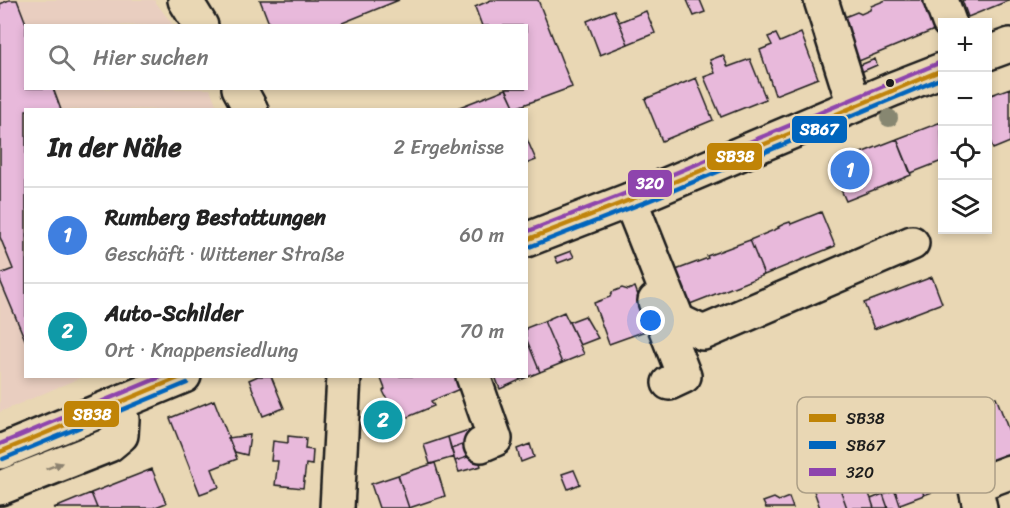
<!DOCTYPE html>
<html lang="de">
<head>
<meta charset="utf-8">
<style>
  body { margin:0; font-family:Sriracha,sans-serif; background:#f2f2f2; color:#222 }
  .controls { position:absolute; right:18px; top:18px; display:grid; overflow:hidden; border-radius:0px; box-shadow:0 3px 9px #0003 }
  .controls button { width:54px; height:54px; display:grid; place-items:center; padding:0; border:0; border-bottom:2px solid #e0e0e0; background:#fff; color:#222; font:30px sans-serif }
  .you { position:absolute; left:651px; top:321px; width:21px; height:21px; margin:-15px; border:4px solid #fff; border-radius:50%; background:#1a73e8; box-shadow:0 0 0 9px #1a73e833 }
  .badge { display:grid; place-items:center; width:39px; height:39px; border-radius:50%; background:#0b8043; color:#fff; font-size:20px; font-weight:700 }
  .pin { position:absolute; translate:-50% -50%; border:3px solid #fff; box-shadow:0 2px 6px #0006 }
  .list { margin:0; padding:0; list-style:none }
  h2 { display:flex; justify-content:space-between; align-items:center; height:78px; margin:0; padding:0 24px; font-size:26px }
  h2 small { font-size:20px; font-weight:400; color:#767676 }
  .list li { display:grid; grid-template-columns:39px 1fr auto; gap:18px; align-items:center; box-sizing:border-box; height:96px; padding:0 24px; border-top:2px solid #e0e0e0 }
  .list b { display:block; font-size:22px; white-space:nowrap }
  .list p { margin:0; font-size:20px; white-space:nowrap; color:#767676 }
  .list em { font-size:20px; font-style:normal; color:#767676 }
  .icon { flex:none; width:33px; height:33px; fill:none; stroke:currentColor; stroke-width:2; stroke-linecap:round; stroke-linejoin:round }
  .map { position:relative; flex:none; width:1010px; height:508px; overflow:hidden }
  .search { position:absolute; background:#fff; box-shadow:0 3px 9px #0003; left:24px; top:24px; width:504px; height:66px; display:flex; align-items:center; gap:15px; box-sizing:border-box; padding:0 21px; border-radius:0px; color:#767676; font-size:22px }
  .panel { position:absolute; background:#fff; box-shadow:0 3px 9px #0003; left:24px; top:108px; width:504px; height:270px; border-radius:0px }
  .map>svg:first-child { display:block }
  .built { fill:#e9cec0 }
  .building { fill:#e8b9db; stroke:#1c1c1c; stroke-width:1.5 }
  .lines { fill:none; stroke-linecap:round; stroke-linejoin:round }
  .minor-casing { stroke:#1c1c1c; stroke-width:38 }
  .major-casing { stroke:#1c1c1c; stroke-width:38 }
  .minor { stroke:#e9d7b4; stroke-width:33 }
  .major { stroke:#e9d7b4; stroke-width:33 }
  .bus-1-casing { stroke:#e9d7b4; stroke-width:9 }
  .bus-2-casing { stroke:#e9d7b4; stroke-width:9 }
  .bus-3-casing { stroke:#e9d7b4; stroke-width:9 }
  .bus-1 { stroke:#c08407; stroke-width:4.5 }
  .bus-2 { stroke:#0065bd; stroke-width:4.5 }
  .bus-3 { stroke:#8e44ad; stroke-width:4.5 }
  .tree { fill:#878771 }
  .oneway { fill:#8d8370 }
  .bus-dot { fill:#1c1c1c; stroke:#e9d7b4; stroke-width:2 }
  .key { fill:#e9d7b4; stroke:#ac9f86; stroke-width:1.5 }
  .key-label { font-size:16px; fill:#1c1c1c }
  .line-badge { stroke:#e9d7b4; stroke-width:2 }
  .badge-label { font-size:16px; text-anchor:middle; font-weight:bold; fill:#fff }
</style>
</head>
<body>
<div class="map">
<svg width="1010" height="508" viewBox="0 0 1010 508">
  <rect width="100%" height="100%" fill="#e9d7b4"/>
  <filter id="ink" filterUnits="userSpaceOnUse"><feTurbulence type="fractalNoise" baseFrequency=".0167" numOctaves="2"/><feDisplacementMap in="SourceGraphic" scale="12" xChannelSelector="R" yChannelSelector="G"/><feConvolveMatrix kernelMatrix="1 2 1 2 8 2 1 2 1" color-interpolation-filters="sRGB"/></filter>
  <g filter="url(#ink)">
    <!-- built -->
    <path class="built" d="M0 0H154L173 25 26 26V88L210 89 218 109 26 110V376L82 377 0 412Z"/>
    <!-- building -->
    <path class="building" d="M9 0H17L27 26H26V88H53L61 110H26V342L0 280V274L13 269 0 237V4Z
      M260 0H399L335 26H270Z
      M491 0H538L572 87 515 108 506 88H526V26H482L475 7Z
      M687 0H700L705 12 694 16Z
      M886 0H927L939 28 854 63 837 20 857 12 861 14 870 10 871 6Z
      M962 0H1010L968 17Z
      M614 10 628 44 600 55 587 21Z
      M646 11 655 33 628 44 619 22Z
      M801 33 818 78 775 95 760 50 772 45 768 37 776 34 780 42Z
      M723 55 728 67 750 59 766 99 721 117 704 77 715 73 710 60Z
      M875 59 877 65 861 72 858 66Z
      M696 78 713 120 662 141 645 99Z
      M1010 88V142L993 149 988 134V96Z
      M506 89 516 110H453L457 108Z
      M941 122 942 161 911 173 897 139Z
      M526 137 536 160 526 164Z
      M897 139 911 175 846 201 830 165Z
      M821 212 835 246 764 275 750 240 779 228 778 227 784 224 790 222 791 224Z
      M750 240 764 275 690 304 676 270 708 258 707 256Z
      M571 251 574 257 558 263 555 257Z
      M932 277 942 303 874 329 864 303Z
      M635 287 639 298 647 295 651 329 609 344 594 303 610 297 612 292 622 288 628 290Z
      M564 312 584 354 562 363 544 321Z
      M585 316 598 338 580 345 569 322Z
      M544 321 562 363 540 372 526 338V328Z
      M526 338 540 372 520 380 518 376H526Z
      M258 376H271L284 408 263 416 249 380Z
      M380 376H465L469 385 431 401 434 406 398 421 383 391 385 389Z
      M495 376H518L520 380 500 389Z
      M996 397 1010 434V457L970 472 951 422 967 415 965 409Z
      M214 400 237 459 212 469 219 487 200 494 170 418Z
      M393 410 397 420 373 430 368 420Z
      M469 430 473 441 451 449 448 437Z
      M250 435 247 455 235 452 228 438Z
      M288 436 306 438 305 449 313 450 312 465 306 464 303 488 275 485 278 461H271L273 441 288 443Z
      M448 437 454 457 430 464 424 445Z
      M473 441 477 454 455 461 451 449Z
      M932 443 948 486 924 495 906 448 917 444 923 446Z
      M530 444 534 457 521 462 517 449Z
      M906 448 924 495 900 504 884 461 894 458 896 452Z
      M477 454 481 466 459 472 455 461Z
      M435 463 445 496 409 508 398 475Z
      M152 469 166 503 153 508H97L91 493Z
      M574 470 580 484 568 489 562 474Z
      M860 470 871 499 874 508H847L835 475 845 471 851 474Z
      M398 475 409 508H379L371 484Z
      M835 475 847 508H820L813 488 822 485 825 479Z
      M895 490 901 508H888L883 494Z
      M91 493 97 508H53L62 505Z
      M883 494 888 508H874L871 499Z
      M789 497 793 508H766L763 502 774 498 779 501Z"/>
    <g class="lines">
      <defs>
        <path id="minor" d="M185 0 201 26
          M821 0 854 105
          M941 0 949 22
          M239 88 251 110
          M630 200 678 321 703 333 912 243
          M655 301 684 376 669 383
          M473 376 495 439 481 445
          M0 488 109 445 121 435 122 419 116 406
          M337 508 344 376
          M980 508 975 485 1010 472"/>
        <path id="major" d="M988 53 1010 45
          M526 240 645 194 893 89 942 70
          M0 452 184 376"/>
      </defs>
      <!-- minor casing -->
      <use href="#minor" class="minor-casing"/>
      <!-- major casing -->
      <use href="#major" class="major-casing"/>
      <!-- minor -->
      <use href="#minor" class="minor"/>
      <!-- major -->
      <use href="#major" class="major"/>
      <defs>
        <path id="bus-1" d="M526 240 645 194 942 70
          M0 452 183 376"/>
        <path id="bus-2" d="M529 247 648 201 942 78
          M3 459 187 383"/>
        <path id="bus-3" d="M526 232 642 187 939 63
          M0 444 163 376"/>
      </defs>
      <!-- bus-1 casing -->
      <use href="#bus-1" class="bus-1-casing"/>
      <!-- bus-2 casing -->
      <use href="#bus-2" class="bus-2-casing"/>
      <!-- bus-3 casing -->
      <use href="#bus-3" class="bus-3-casing"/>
      <!-- bus-1 -->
      <use href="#bus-1" class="bus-1"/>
      <!-- bus-2 -->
      <use href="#bus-2" class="bus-2"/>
      <!-- bus-3 -->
      <use href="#bus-3" class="bus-3"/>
    </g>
    <!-- trees -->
    <circle class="tree" cx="889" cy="118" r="9"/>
    <!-- one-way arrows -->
    <defs><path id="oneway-solid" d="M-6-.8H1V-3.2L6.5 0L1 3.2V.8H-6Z" transform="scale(1.5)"/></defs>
    <use class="oneway" href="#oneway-solid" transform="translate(54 466) rotate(-21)"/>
  </g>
  <!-- markers -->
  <circle class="bus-dot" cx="890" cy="83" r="5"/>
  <!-- legend -->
  <rect x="797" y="397" width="198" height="96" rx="9" class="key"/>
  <rect x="809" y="414" width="27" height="8" fill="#c08407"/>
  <rect x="809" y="441" width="27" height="8" fill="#0065bd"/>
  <rect x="809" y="468" width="27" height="8" fill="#8e44ad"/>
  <g class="key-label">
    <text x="846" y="424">SB38</text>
    <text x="846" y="451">SB67</text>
    <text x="846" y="478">320</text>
  </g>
  <g class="line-badge">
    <rect x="791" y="115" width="57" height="29" rx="6" fill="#0065bd"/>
    <rect x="706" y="142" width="57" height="29" rx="6" fill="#c08407"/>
    <rect x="627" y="169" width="46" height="29" rx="6" fill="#8e44ad"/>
    <rect x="63" y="400" width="57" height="28" rx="6" fill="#c08407"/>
  </g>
  <g class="badge-label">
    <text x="819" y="135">SB67</text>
    <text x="735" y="162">SB38</text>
    <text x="650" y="189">320</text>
    <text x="92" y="420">SB38</text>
  </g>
</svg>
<div class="controls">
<button>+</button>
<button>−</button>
<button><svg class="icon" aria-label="locate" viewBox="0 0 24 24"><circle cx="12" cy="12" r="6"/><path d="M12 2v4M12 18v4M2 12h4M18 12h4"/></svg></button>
<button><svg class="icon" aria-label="layers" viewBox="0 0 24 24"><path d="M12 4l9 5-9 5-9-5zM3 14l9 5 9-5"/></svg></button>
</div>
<div class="you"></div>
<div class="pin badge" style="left:850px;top:170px;background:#3f7fe0">1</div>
<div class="pin badge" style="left:383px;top:420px;background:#0f9aa8">2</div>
<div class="search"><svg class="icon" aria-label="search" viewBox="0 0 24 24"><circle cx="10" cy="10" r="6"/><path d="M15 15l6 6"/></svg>Hier suchen</div>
<section class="panel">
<h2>In der Nähe<small>2 Ergebnisse</small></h2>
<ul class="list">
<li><span class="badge" style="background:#3f7fe0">1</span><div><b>Rumberg Bestattungen</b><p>Geschäft · Wittener Straße</p></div><em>60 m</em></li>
<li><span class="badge" style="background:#0f9aa8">2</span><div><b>Auto-Schilder</b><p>Ort · Knappensiedlung</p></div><em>70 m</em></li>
</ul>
</section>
</div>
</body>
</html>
